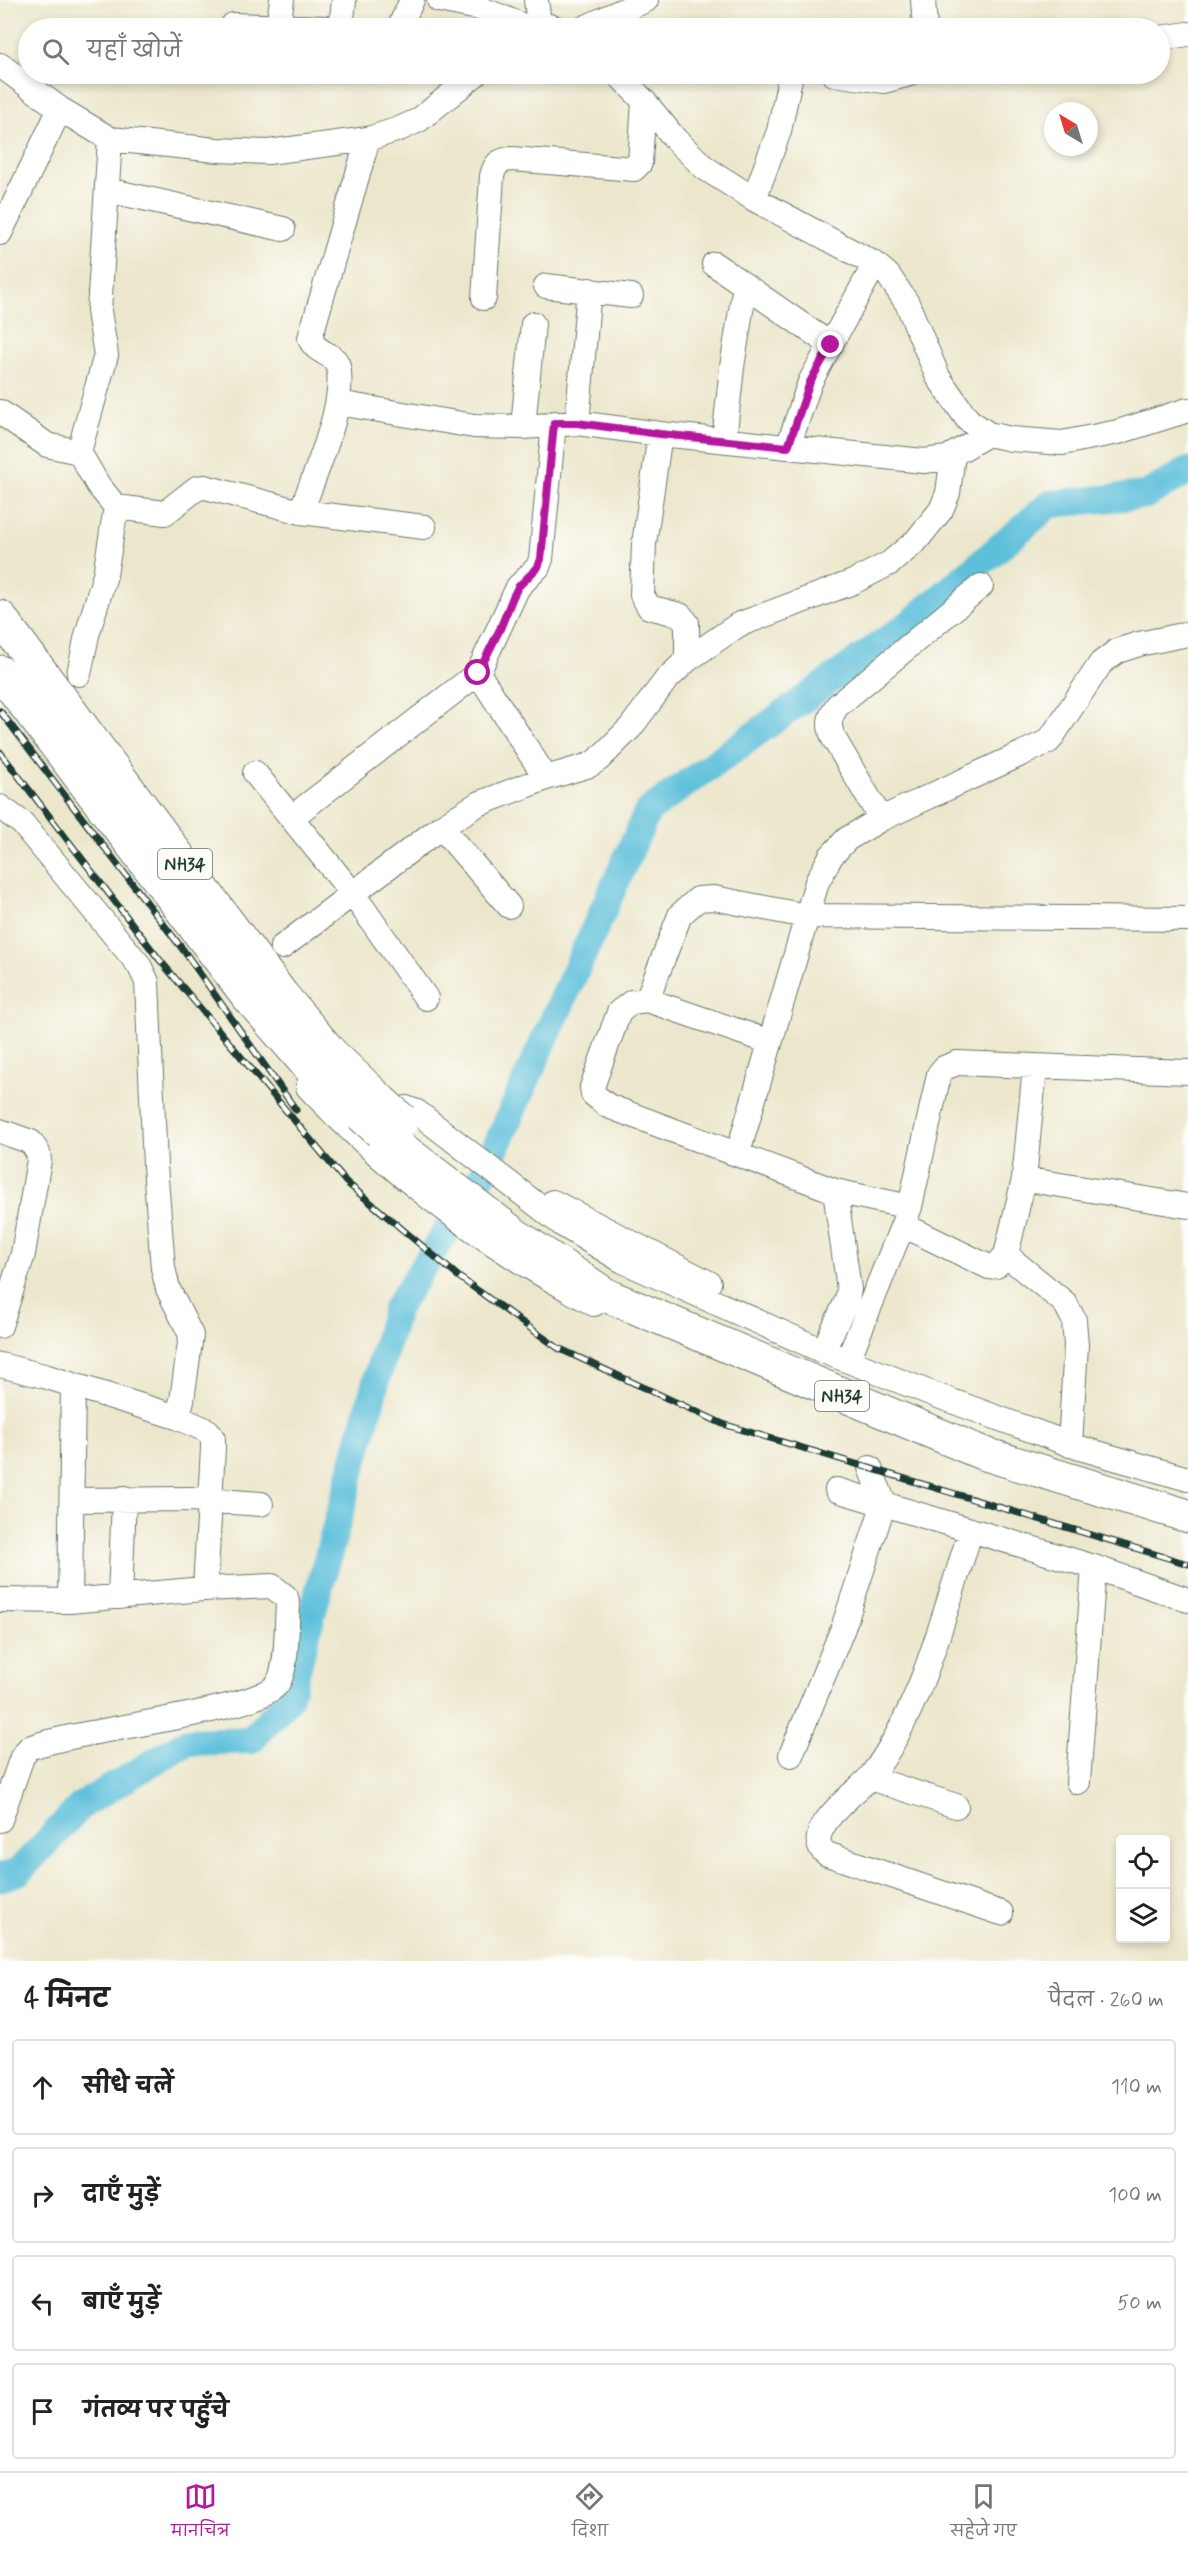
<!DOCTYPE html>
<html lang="hi">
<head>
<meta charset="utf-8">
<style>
  body { margin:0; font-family:Mynerve,"Playpen Sans Deva",sans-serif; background:#f2f2f2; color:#222 }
  .controls { position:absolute; right:18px; bottom:18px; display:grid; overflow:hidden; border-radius:6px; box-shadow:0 3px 9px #0003 }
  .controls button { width:54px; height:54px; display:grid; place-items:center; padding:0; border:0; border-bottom:2px solid #e0e0e0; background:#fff; color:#222; font:30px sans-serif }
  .compass { position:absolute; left:1044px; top:102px; width:54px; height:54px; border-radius:50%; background:#fff; box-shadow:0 3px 9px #0003; rotate:322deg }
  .stop { position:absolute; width:18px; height:18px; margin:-14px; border:4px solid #b5179e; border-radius:50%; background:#fff }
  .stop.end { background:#b5179e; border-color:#fff; box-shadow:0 2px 6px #0008 }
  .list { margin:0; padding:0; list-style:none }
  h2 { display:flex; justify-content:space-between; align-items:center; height:78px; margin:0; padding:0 24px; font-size:26px }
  h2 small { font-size:20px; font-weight:400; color:#767676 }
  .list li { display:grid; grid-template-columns:39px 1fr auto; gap:18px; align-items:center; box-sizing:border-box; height:96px; margin:0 12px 12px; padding:0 12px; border:2px solid #e0e0e0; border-radius:6px }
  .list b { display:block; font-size:22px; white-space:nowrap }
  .list em { font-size:20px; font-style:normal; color:#767676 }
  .icon { flex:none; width:33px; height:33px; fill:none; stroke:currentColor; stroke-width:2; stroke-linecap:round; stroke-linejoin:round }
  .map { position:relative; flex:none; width:1188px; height:1961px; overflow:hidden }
  .search { position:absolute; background:#fff; box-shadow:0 3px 9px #0003; left:18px; right:18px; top:18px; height:66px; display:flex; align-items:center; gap:15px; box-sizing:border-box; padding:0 21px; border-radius:33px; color:#767676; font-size:22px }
  .sheet { height:510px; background:#fff }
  nav { display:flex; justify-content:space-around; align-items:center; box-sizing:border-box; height:84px; border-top:2px solid #e0e0e0; background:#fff; font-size:16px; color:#767676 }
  nav a { display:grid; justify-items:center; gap:3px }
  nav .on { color:#b5179e }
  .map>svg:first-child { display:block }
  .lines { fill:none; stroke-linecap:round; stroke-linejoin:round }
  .river { stroke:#5dc0db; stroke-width:28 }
  .minor-casing { stroke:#677869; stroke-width:26 }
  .highway-casing { stroke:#677869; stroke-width:35 }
  .minor { stroke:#fff; stroke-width:24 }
  .highway { stroke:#fff; stroke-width:33 }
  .rail-casing { stroke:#1f3d34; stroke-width:7 }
  .rail { stroke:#fdfcf7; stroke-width:4.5; stroke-dasharray:14; stroke-linecap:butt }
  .highway-bridge-casing { stroke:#677869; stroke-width:35; stroke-linecap:butt }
  .highway-bridge { stroke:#fff; stroke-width:33 }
  .route { stroke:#b5179e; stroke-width:8 }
  .labels { text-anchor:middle; stroke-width:6; stroke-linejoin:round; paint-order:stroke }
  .shield { fill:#fdfcf7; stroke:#62766e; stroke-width:1.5 }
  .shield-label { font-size:18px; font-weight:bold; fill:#1f3d34 }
</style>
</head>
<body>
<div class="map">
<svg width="1188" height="1961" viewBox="0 0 1188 1961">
  <rect width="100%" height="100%" fill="#fdfcf7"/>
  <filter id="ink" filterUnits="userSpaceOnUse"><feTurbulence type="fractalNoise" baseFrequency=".0167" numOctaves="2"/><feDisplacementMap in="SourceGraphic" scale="12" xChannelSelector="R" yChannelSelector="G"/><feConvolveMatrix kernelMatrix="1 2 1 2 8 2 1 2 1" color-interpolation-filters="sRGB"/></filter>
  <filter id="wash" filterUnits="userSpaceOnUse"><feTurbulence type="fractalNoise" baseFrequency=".008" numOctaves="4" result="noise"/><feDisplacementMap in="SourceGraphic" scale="24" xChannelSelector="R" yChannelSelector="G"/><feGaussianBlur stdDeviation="1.35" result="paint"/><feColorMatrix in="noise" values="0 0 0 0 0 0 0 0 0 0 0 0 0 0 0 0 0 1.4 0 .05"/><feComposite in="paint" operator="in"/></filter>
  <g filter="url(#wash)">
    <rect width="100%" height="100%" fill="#ece7cc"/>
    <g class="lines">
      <!-- river -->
      <path class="river" d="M0 1878 18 1872 82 1805 187 1742 251 1740 289 1698 396 1309 484 1173 648 811 914 620 1050 504 1146 495 1188 471"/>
    </g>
  </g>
  <g filter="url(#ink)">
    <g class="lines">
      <defs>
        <path id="minor" d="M439 0 479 8 529 28
          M536 0 539 23 555 28
          M923 0 925 28
          M233 25 330 28
          M278 26 282 0
          M341 28 344 0
          M399 28 412 0
          M584 28 646 0
          M1160 38 1188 34
          M0 65 60 109 110 139 217 150 268 152 368 139 399 129 419 120 476 74
          M618 74 644 101 676 140 705 168 754 199 875 264 888 275 907 303 938 377 968 420 988 434 1011 439 1062 443 1118 432 1188 410
          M834 74 884 81 910 74
          M110 139 99 311 106 355 79 452 98 485 116 507 165 513 197 488 205 487 301 512 424 527
          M107 190 283 229
          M754 199 779 131 791 74
          M0 233 60 109
          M714 264 831 345
          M546 286 631 296
          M484 298 492 176C495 164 499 160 512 159L634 169 640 163 644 101
          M338 403 474 426 523 427 577 423 660 434 924 461 947 458 988 434
          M0 412 47 445 79 452
          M577 423 589 290
          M523 427 533 324
          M660 434 644 544 642 595 649 607 680 615 687 623V660
          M724 440 732 367 745 286
          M788 447 810 382 875 264
          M301 512C314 475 347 404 338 366 335 353 315 354 310 338L368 139
          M478 673 546 778
          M79 674 87 635 105 575 116 507
          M255 773 353 894 426 998
          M0 807 22 823 139 965 147 982 155 1166 163 1268 168 1289 191 1335 182 1400 177 1417
          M291 818 478 673 518 587 538 567 541 559 554 423
          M881 819 833 737C828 724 829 718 837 706L981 586
          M441 827 509 906
          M282 947 441 827 478 804 546 778 590 765 599 759 631 727 666 680 687 660 738 625 853 582 890 563 916 541 941 510 948 493 953 455
          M647 1000 680 915 698 899 714 898 806 916 1188 919
          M770 1042 647 1000 632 1002 619 1012 592 1087 593 1094 608 1106 835 1191 910 1207
          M308 1087C369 1152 440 1210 515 1258 541 1275 568 1289 594 1304
          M385 1114 406 1108 417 1112 563 1225 623 1261 823 1351 938 1396 1080 1448 1188 1479
          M0 1131 31 1142 38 1153 39 1160 23 1254 0 1326
          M738 1153 817 882 831 856 847 839 881 819 1049 741 1101 663 1117 651 1139 644 1188 634
          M1024 1179 1035 1067
          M553 1202 709 1283
          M903 1225 989 1267 996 1266 1006 1255 1024 1179 1188 1206
          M1006 1255 1065 1303 1074 1320 1076 1345 1070 1445
          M823 1351 847 1300 849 1289 835 1191
          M848 1360 910 1207 939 1074 944 1068 957 1063 1188 1072
          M0 1365 44 1376 177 1417 208 1431 213 1439V1448L205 1589
          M837 1490 1094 1567 1188 1600
          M72 1500 191 1499 261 1504
          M971 1530C945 1610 922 1709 871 1776 860 1790 796 1833 827 1854L1001 1913
          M120 1597 124 1498
          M0 1600 70 1601 203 1589 272 1586 286 1597 288 1606C286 1626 288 1666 278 1683 260 1713 72 1730 29 1748L22 1757 0 1820
          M70 1601 73 1386
          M791 1755 843 1628 884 1503 870 1468
          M870 1778 956 1806
          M1078 1782 1094 1567"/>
        <path id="highway" d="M0 617 282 995 331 1053 381 1101
          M0 672 250 999 324 1084 361 1115
          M380 1132 514 1234 608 1296 982 1453 1188 1516"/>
      </defs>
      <!-- minor casing -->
      <use href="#minor" class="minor-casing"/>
      <!-- highway casing -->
      <use href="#highway" class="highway-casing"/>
      <!-- minor -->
      <use href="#minor" class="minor"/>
      <!-- highway -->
      <use href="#highway" class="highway"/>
      <defs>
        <path id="rail" d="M0 711 184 951 296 1110
          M0 752 159 959 346 1182 459 1277 558 1348 723 1424 1188 1564"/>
      </defs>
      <!-- rail casing -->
      <use href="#rail" class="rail-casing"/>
      <!-- rail -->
      <use href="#rail" class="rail"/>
      <defs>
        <path id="highway-bridge" d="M381 1101 402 1120
          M361 1115 380 1132"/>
      </defs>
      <!-- highway-bridge casing -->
      <use href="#highway-bridge" class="highway-bridge-casing"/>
      <!-- highway-bridge -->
      <use href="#highway-bridge" class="highway-bridge"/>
    </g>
  </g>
  <g class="lines" filter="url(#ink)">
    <!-- route -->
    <path class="route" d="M478 673 500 629 513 597 518 587 538 567 541 559 554 423H577L660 434 788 447 810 382 831 345"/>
  </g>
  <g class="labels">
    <!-- shield labels -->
    <g class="shield">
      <rect x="158" y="849" width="54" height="30" rx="4.5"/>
      <rect x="815" y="1381" width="54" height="30" rx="4.5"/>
    </g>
    <g class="shield-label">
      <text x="185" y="870">NH34</text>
      <text x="842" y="1402">NH34</text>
    </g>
  </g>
</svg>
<div class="controls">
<button><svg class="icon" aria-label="locate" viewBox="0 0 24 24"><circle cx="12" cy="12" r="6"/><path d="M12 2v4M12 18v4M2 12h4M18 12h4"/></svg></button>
<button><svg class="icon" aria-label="layers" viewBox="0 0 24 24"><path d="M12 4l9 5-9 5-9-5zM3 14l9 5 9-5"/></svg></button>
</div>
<svg class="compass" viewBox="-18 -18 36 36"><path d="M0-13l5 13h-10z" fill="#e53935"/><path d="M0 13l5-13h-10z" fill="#767676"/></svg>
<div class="stop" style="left:478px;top:673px"></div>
<div class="stop end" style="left:831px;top:345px"></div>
<div class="search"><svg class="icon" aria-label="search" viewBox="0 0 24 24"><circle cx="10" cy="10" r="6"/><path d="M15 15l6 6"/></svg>यहाँ खोजें</div>
</div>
<section class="sheet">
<h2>4 मिनट<small>पैदल · 260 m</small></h2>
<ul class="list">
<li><svg class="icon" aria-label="ahead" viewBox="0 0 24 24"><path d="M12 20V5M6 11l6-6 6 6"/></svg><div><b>सीधे चलें</b></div><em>110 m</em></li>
<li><svg class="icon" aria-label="right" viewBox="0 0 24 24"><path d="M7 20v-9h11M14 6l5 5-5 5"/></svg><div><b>दाएँ मुड़ें</b></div><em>100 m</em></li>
<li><svg class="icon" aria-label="left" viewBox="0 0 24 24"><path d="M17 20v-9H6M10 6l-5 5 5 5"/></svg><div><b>बाएँ मुड़ें</b></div><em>50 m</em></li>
<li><svg class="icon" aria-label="arrive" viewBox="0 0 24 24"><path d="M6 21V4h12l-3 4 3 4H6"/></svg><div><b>गंतव्य पर पहुँचे</b></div></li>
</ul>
</section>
<nav>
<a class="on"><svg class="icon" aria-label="map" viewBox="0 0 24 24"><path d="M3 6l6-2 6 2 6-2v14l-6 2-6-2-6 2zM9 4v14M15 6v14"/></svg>मानचित्र</a>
<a><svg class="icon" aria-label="directions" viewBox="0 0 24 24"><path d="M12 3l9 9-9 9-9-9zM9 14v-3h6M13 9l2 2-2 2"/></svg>दिशा</a>
<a><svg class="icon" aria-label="saved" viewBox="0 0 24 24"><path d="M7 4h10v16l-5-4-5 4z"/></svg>सहेजे गए</a>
</nav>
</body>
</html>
